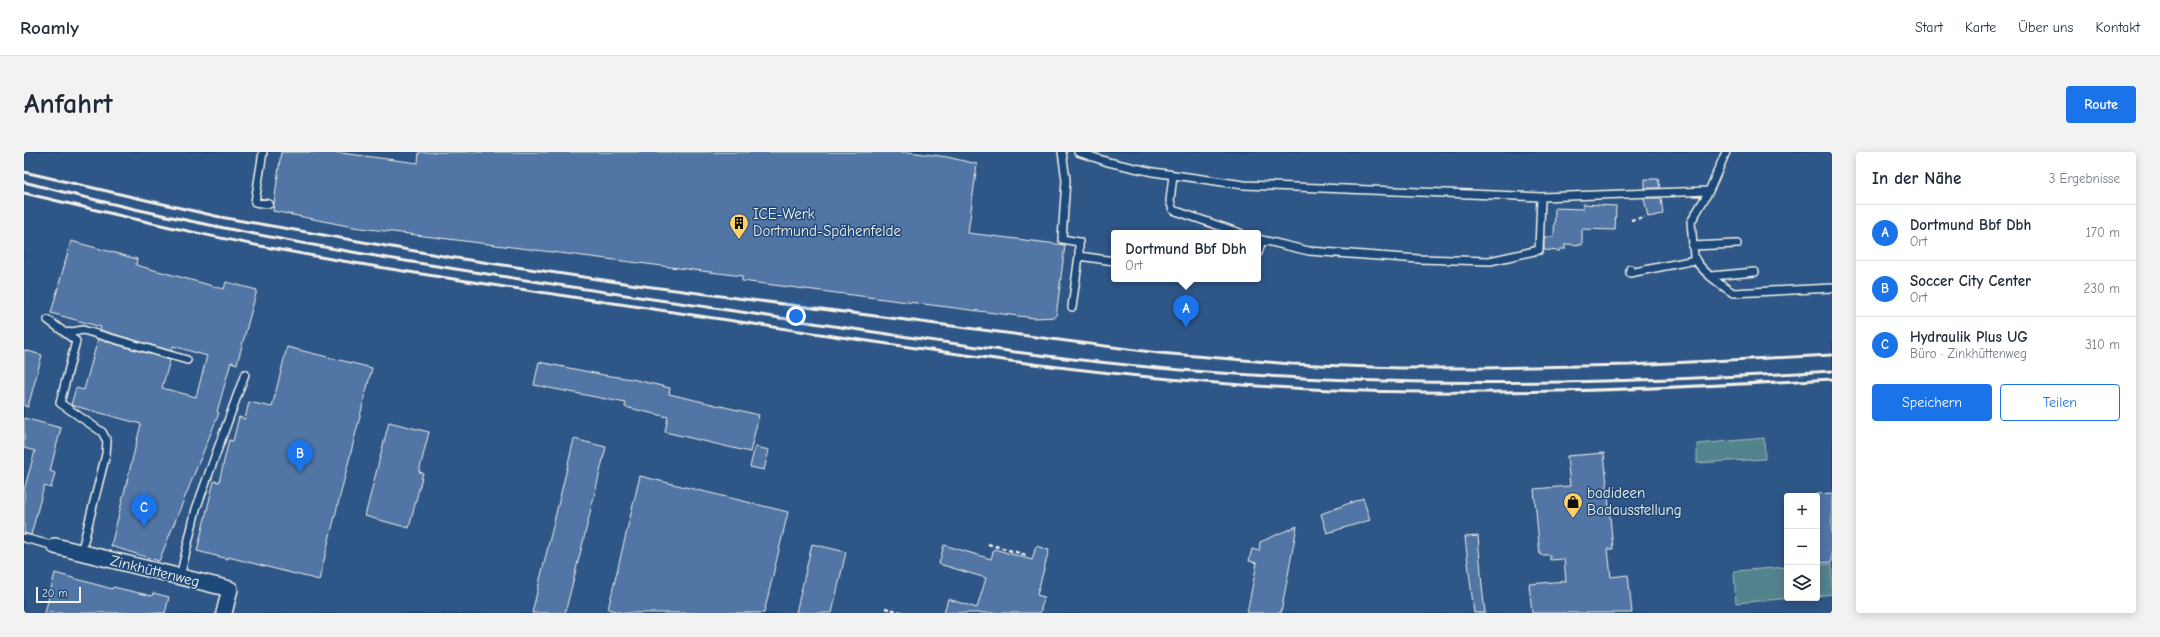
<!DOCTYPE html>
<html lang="de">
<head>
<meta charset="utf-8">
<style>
  body { margin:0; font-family:"Comic Neue",sans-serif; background:#f2f2f3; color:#1f2937 }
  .controls { position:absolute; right:12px; bottom:12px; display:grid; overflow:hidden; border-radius:4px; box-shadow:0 2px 10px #0003 }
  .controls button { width:36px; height:36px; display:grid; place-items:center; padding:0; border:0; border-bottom:1px solid #e0e1e3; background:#fff; color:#1f2937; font:20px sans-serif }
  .scale { position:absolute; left:12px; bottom:10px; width:45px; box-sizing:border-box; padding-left:4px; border:2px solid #f4f1e8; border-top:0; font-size:11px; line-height:14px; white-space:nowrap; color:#f4f1e8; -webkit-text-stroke:3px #1f4a7a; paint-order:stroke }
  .you { position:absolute; left:772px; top:164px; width:14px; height:14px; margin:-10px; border:3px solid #fff; border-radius:50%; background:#1a73e8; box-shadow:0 0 0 6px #1a73e833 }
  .badge { display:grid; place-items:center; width:26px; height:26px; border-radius:50%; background:#1a73e8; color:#fff; font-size:13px; font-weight:700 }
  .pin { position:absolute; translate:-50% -33px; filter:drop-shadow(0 1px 2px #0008) }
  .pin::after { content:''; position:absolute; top:21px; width:14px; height:12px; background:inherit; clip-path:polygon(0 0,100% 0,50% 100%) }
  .popup { position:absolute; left:1087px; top:78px; width:150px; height:52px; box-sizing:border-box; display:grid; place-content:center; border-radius:4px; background:#fff; filter:drop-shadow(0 1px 3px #0005); font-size:13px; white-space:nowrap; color:#747a83 }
  .popup b { font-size:15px; color:#1f2937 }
  .popup::after { content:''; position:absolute; left:50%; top:100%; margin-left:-8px; border:8px solid transparent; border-top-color:#fff }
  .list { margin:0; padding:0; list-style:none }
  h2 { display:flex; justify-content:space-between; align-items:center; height:52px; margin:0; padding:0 16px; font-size:17px }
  h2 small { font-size:13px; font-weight:400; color:#747a83 }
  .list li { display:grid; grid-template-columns:26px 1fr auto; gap:12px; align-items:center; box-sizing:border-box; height:56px; padding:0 16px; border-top:1px solid #e0e1e3 }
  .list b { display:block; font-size:15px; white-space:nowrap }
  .list p { margin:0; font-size:13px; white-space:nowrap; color:#747a83 }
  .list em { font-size:13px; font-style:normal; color:#747a83 }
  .actions { display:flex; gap:8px; padding:12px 16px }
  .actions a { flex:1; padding:9px 0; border:1px solid #1a73e8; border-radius:4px; text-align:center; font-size:14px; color:#1a73e8 }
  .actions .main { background:#1a73e8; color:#fff }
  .icon { flex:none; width:22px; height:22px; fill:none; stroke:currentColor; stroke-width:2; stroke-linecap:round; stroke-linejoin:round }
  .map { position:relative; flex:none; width:1808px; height:461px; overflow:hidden; border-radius:4px }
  header { display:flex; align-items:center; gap:24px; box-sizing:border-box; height:56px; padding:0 20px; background:#fff; border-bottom:1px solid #e0e1e3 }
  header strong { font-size:19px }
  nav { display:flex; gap:22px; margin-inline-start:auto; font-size:14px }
  .intro { display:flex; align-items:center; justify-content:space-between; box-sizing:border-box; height:96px; padding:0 24px }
  h1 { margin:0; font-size:28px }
  .button { padding:10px 18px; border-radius:4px; background:#1a73e8; color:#fff; font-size:14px; font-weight:700 }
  main { display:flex; gap:24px; padding:0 24px }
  aside { flex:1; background:#fff; border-radius:4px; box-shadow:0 2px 10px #0003 }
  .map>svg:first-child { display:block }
  .built { fill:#2e5787; fill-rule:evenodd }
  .green { fill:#52838d; stroke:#a3baba }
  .building { fill:#5174a4; stroke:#f4f1e8 }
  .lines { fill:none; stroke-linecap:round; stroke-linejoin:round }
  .service-casing { stroke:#f4f1e8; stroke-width:10 }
  .minor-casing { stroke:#f4f1e8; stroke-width:18 }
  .path { stroke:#f4f1e8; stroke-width:2.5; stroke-dasharray:4 3; stroke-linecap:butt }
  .service { stroke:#1f4a7a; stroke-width:7 }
  .minor { stroke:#1f4a7a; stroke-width:15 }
  .rail { stroke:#f4f1e8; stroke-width:3 }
  .labels { text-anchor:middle; stroke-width:3; stroke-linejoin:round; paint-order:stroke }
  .poi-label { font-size:15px; fill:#f4f1e8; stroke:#1f4a7a; text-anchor:start }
  .street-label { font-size:15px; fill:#f4f1e8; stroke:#1f4a7a }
</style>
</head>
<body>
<header>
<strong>Roamly</strong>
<nav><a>Start</a><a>Karte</a><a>Über uns</a><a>Kontakt</a></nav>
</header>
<div class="intro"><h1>Anfahrt</h1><a class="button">Route</a></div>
<main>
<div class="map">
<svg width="1808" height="461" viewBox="0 0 1808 461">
  <rect width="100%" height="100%" fill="#1f4a7a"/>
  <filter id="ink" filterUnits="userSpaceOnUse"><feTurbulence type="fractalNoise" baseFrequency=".025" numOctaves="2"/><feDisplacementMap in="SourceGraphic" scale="8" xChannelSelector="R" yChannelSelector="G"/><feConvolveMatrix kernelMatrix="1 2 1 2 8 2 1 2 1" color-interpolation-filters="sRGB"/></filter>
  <g filter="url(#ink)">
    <!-- built -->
    <path class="built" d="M0 0H1808V461H0ZM1090 81H1234V127H1090ZM1763 344H1793V446H1763Z"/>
    <!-- green -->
    <path class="green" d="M1740 286 1741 307 1673 311V292Z
      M1808 412V442L1793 444V413Z
      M1763 415V446H1768L1712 451 1710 419Z"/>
    <!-- building -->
    <path class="building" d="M257 0H309L394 11 395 0H885L923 5 953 12 944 81 1041 93 1032 165 1010 166 718 129V124L329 75 249 59Z
      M1621 27H1634L1636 36H1621Z
      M1620 46H1637L1639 62 1624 65Z
      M1559 52 1592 54 1591 78 1558 77V93L1541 92V97H1536V99L1520 98V85H1530L1531 56 1559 57Z
      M47 89 113 107 112 113 200 137 202 130 233 138 213 212 207 210 193 260 195 261 135 409 87 394 117 272 47 253 52 236 60 238 74 187 146 208 138 236 172 245 183 204 149 194 148 199 76 178 77 175 27 161Z
      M263 195 348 216 295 428 204 405V407L173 399 190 329 195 330 205 288 209 289 215 265 221 267 225 250 248 255Z
      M0 198 18 203 4 255 0 254Z
      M515 210 580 223 608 227 646 236 645 242 735 263 726 300 641 280 644 265 601 255 602 251 510 233Z
      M0 266 37 276 26 319 31 321 27 336 20 334 7 383 0 381V338L11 299 0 296Z
      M365 270 405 280 395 320 399 321 385 376 341 364Z
      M550 287 582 295 559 390 541 461H508Z
      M731 295 745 298 740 318 726 315Z
      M1580 301 1589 397H1584L1587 425 1604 423 1608 461H1508L1505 432 1542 429 1540 407 1526 408V403H1516L1510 337 1546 334 1543 304Z
      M616 324 764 360 740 461H598L584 457Z
      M1808 341V410L1793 411V342Z
      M1339 346 1346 368 1303 381 1297 362Z
      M1273 374 1257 461H1223L1233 411 1225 409 1228 397 1235 399 1236 390Z
      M1454 384 1458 434 1461 461H1450L1441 385Z
      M788 392 822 400 808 461H772Z
      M920 393 967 407 970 397 1008 408 1012 394 1025 398 1013 443 1020 445 1016 461H920L924 447 953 456 962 426 915 412Z
      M31 421 88 437 89 435 128 444 129 441 145 445 141 461H21Z"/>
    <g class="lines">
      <defs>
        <path id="service" d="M239 0 231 50 245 52
          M1038 0 1042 28 1038 87 1055 90V104L1090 109
          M1054 0 1084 10 1129 20 1220 33 1517 45 1685 39 1702 0
          M1149 23 1146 49 1149 58 1216 81
          M1685 39 1667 70 1670 104C1673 116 1698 134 1709 141L1808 136
          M1234 87 1285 99 1395 107 1466 109 1515 98 1517 45
          M1668 94 1713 92
          M1234 101 1238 89
          M1606 117V121L1671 108
          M1687 124 1731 120
          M1048 155 1055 104
          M24 168 52 189 36 251 78 280 83 289 82 302 57 401
          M42 181 59 178 163 208
          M0 386 31 394
          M156 425 172 357 221 222"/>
        <path id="minor" d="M31 394 206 437 200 461"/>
      </defs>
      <!-- service casing -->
      <use href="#service" class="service-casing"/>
      <!-- minor casing -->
      <use href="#minor" class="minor-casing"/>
      <!-- path -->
      <path class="path" d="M1607 68 1621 65
        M964 392 1002 403
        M861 456 880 461"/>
      <!-- service -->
      <use href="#service" class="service"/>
      <!-- minor -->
      <use href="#minor" class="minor"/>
      <!-- rail -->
      <path class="rail" d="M0 20 196 65 425 105 613 133 1135 201 1267 212 1375 216H1459L1606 213 1808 203
        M0 30C213 86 431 118 649 150 836 177 1024 210 1212 222 1411 236 1609 231 1808 219
        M0 41C98 64 196 88 296 105 413 126 531 142 649 160 860 191 1072 227 1286 237 1460 245 1634 237 1808 227"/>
    </g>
  </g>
  <!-- icons -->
  <defs>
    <symbol id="building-pin" viewBox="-11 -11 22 30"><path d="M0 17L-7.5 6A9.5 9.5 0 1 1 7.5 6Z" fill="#ffd166" stroke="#1f4a7a"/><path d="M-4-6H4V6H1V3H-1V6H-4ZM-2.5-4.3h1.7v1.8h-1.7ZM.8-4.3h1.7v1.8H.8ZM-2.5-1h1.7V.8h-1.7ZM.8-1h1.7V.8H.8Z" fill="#111"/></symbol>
    <symbol id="shop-pin" viewBox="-11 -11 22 30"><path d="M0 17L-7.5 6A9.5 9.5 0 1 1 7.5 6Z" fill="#ffd166" stroke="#1f4a7a"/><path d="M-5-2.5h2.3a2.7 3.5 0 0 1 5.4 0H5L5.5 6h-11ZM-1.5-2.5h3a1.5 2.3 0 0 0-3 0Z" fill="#111"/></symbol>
  </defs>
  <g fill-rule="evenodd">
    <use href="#building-pin" x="704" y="60" width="22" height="30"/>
    <use href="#shop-pin" x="1538" y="339" width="22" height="30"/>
  </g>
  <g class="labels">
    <!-- poi labels -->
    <g class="poi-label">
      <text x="729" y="67">ICE-Werk<tspan x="729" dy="17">Dortmund-Spähenfelde</tspan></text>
      <text x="1563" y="346">badideen<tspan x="1563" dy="17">Badausstellung</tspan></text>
    </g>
    <!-- street labels -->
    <g class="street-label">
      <text transform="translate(131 419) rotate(14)" y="5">Zinkhüttenweg</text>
    </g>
  </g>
</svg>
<div class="controls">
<button>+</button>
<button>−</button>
<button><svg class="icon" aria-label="layers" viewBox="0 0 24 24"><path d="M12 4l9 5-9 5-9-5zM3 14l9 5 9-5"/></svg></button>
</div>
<div class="scale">20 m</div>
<div class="you"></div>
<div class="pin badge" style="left:1162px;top:176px">A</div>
<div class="popup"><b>Dortmund Bbf Dbh</b>Ort</div>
<div class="pin badge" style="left:276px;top:321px">B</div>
<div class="pin badge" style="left:120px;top:375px">C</div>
</div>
<aside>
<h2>In der Nähe<small>3 Ergebnisse</small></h2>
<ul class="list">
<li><span class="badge">A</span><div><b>Dortmund Bbf Dbh</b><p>Ort</p></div><em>170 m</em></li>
<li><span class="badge">B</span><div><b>Soccer City Center</b><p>Ort</p></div><em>230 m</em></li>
<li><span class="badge">C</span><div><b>Hydraulik Plus UG</b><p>Büro · Zinkhüttenweg</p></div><em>310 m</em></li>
</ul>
<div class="actions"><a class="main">Speichern</a><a>Teilen</a></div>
</aside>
</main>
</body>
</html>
